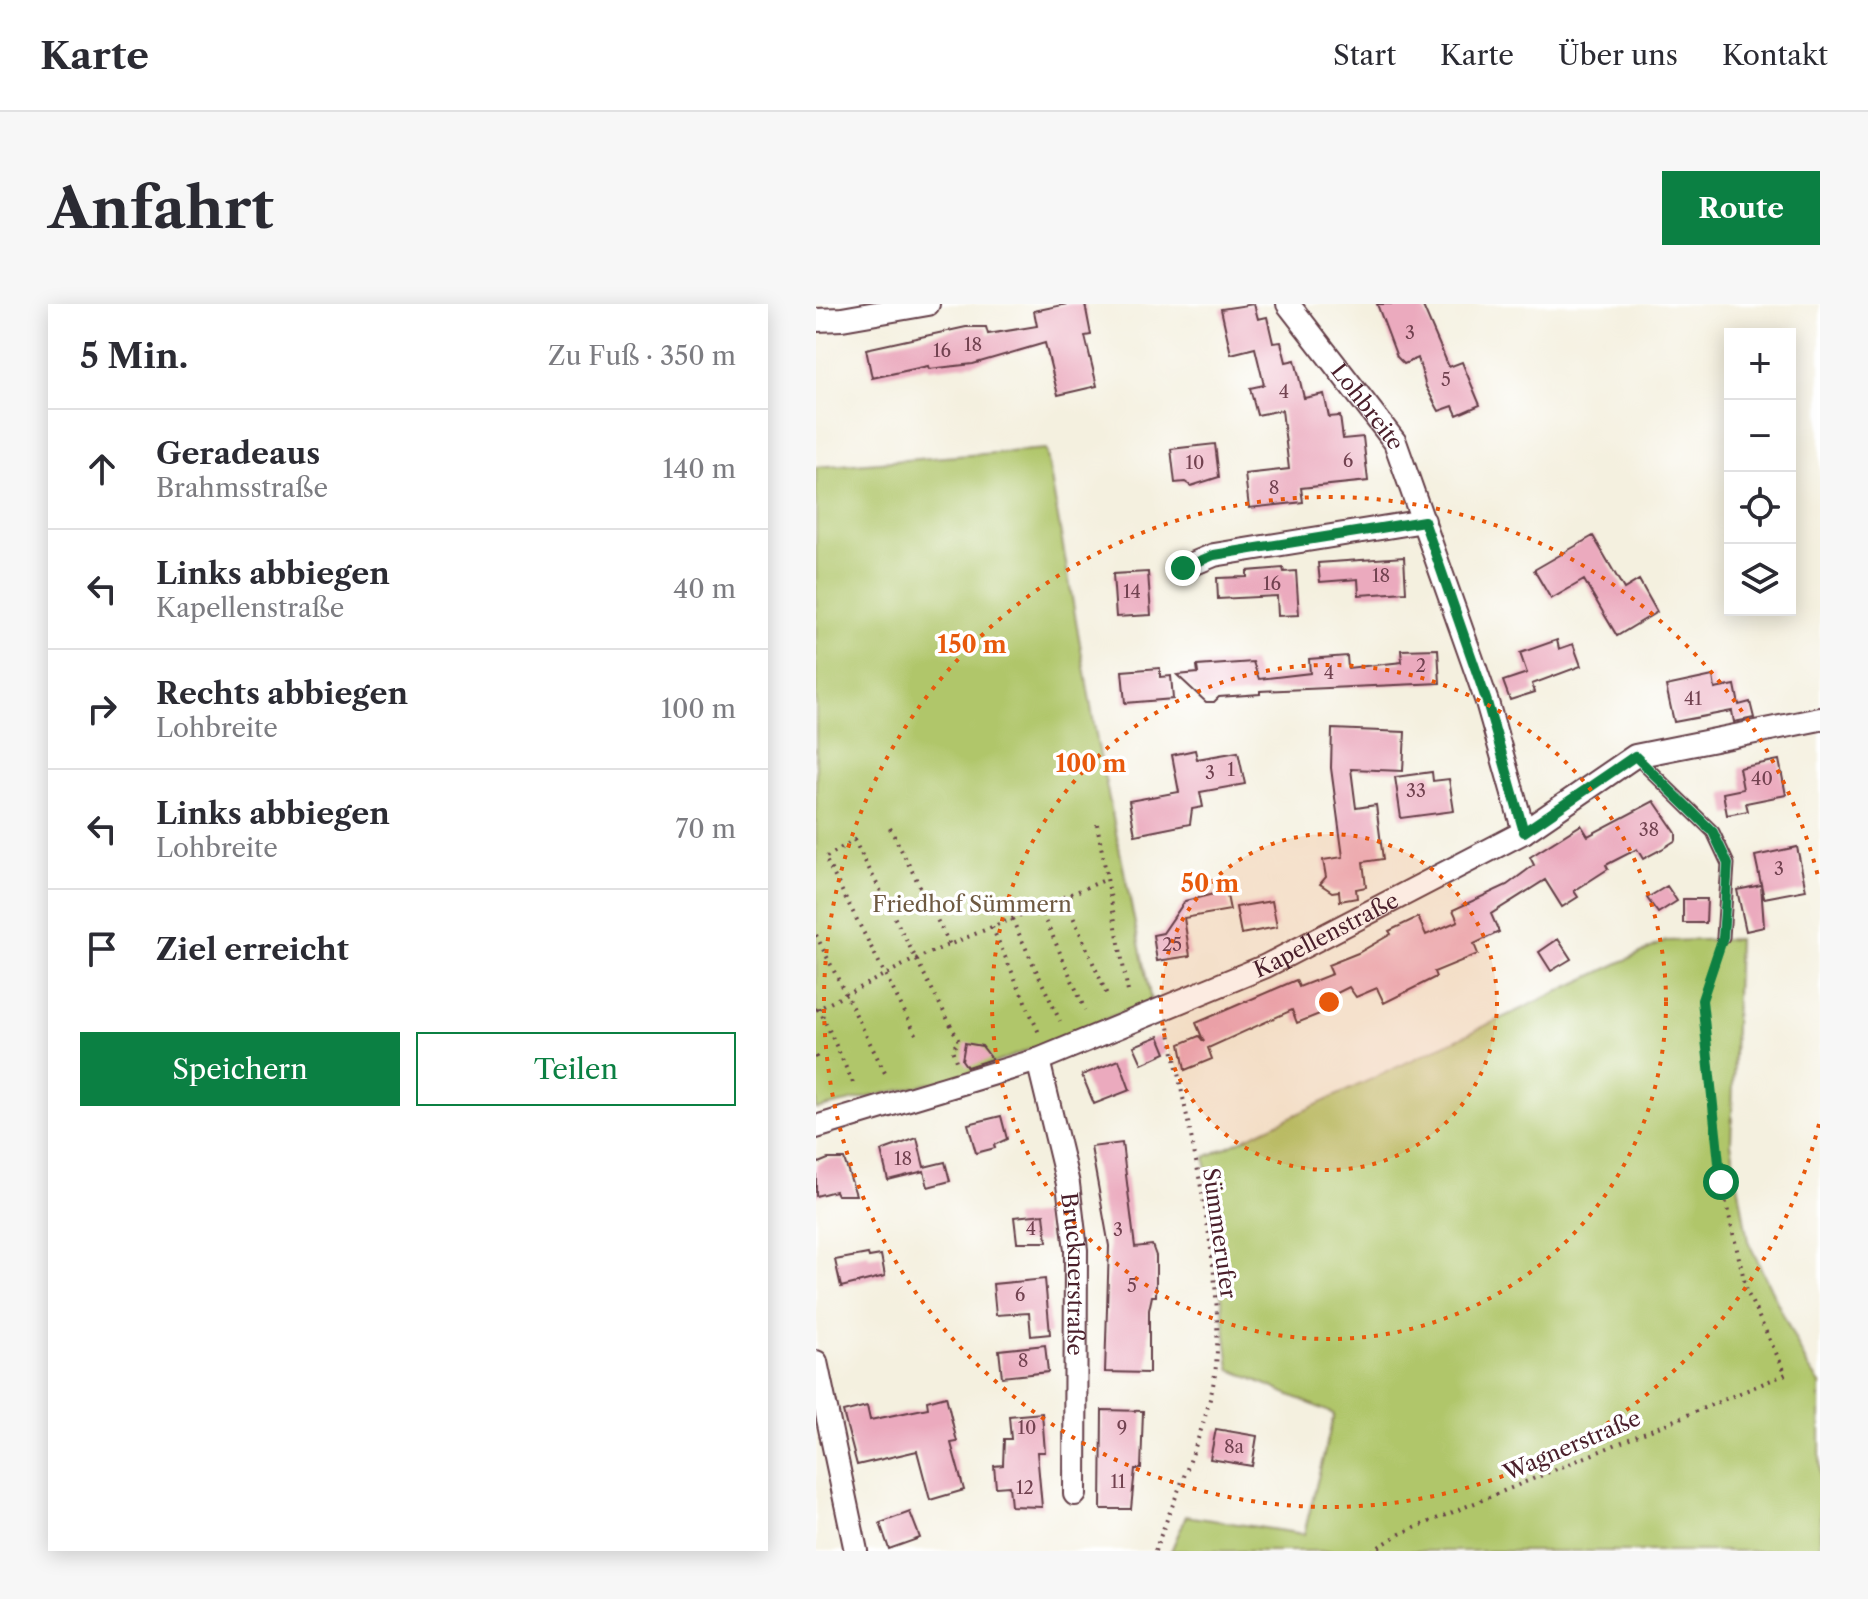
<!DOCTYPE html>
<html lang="de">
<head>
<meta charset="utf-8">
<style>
  body { margin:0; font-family:"Libre Caslon Text",serif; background:#f7f7f7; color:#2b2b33 }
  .controls { position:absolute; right:24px; top:24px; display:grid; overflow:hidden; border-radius:0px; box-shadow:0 4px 20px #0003 }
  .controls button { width:72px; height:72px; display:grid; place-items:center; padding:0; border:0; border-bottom:2px solid #e1e1e2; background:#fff; color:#2b2b33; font:40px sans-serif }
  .stop { position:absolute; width:24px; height:24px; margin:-18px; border:6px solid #0b8043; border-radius:50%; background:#fff }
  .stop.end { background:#0b8043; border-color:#fff; box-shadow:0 2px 8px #0008 }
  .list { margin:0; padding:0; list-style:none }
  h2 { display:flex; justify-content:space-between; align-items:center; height:104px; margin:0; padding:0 32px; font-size:34px }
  h2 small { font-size:26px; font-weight:400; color:#7c7c81 }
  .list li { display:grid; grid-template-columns:52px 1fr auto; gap:24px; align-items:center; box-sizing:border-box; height:120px; padding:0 32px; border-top:2px solid #e1e1e2 }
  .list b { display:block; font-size:30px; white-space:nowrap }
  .list p { margin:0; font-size:26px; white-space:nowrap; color:#7c7c81 }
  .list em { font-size:26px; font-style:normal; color:#7c7c81 }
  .actions { display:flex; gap:16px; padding:24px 32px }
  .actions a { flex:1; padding:18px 0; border:2px solid #0b8043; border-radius:0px; text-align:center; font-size:28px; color:#0b8043 }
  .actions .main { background:#0b8043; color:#fff }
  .icon { flex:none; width:44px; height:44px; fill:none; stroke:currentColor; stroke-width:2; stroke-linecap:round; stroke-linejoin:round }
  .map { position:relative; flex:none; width:1004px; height:1247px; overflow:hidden; border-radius:0px }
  header { display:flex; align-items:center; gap:48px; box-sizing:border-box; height:112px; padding:0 40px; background:#fff; border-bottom:2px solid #e1e1e2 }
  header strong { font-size:38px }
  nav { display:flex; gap:44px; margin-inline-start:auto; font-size:28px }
  .intro { display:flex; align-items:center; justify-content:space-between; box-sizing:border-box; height:192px; padding:0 48px }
  h1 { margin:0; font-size:56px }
  .button { padding:20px 36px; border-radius:0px; background:#0b8043; color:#fff; font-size:28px; font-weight:700 }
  main { display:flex; gap:48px; padding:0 48px }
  aside { flex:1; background:#fff; border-radius:0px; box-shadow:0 4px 20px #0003 }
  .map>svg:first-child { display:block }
  .green { fill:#b0c66a; stroke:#7d724a; stroke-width:2 }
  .building { fill:#ebaabe }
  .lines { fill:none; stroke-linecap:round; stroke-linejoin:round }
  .lane-casing { stroke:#643e46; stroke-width:15 }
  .street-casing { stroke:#643e46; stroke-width:26 }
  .path { stroke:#643e46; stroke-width:4; stroke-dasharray:2 6; stroke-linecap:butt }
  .lane { stroke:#fff; stroke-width:11 }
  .street { stroke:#fff; stroke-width:22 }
  .route { stroke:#0b8043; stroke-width:10 }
  .ring { fill:none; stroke:#e8590c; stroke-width:4; stroke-dasharray:4 8 }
  .labels { text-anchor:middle; stroke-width:7; stroke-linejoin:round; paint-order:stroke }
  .number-label { font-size:18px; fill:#724250 }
  .street-label { font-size:22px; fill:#4a1f2b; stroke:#fff }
  .park-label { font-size:22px; fill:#6e5941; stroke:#fff }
  .centre { fill:#e8590c; stroke:#fff; stroke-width:4 }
  .ring-label { font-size:24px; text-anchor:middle; font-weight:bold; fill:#e8590c; stroke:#fff; stroke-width:7; stroke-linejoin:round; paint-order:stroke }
</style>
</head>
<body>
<header>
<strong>Karte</strong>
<nav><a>Start</a><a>Karte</a><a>Über uns</a><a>Kontakt</a></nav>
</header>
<div class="intro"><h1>Anfahrt</h1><a class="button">Route</a></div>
<main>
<aside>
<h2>5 Min.<small>Zu Fuß · 350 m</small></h2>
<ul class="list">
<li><svg class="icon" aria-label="ahead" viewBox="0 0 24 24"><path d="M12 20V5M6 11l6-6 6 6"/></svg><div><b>Geradeaus</b><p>Brahmsstraße</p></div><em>140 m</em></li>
<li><svg class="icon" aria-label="left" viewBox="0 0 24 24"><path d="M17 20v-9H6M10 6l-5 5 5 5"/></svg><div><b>Links abbiegen</b><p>Kapellenstraße</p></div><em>40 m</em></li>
<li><svg class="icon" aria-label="right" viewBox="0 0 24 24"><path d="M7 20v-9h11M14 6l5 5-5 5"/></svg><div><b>Rechts abbiegen</b><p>Lohbreite</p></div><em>100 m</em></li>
<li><svg class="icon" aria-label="left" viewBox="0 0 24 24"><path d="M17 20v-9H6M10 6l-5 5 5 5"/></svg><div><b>Links abbiegen</b><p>Lohbreite</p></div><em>70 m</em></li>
<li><svg class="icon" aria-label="arrive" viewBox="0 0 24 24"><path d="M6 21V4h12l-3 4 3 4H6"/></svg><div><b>Ziel erreicht</b></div></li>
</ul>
<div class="actions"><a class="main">Speichern</a><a>Teilen</a></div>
</aside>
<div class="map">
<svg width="1004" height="1247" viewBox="0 0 1004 1247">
  <rect width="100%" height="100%" fill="#fff"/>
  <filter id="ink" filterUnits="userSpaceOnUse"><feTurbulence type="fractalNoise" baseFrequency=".0125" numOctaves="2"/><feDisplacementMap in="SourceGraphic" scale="16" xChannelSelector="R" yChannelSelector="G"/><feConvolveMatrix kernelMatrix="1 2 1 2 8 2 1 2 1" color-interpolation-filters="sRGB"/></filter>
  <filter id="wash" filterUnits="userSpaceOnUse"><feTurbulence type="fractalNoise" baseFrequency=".006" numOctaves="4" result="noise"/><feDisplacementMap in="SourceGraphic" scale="32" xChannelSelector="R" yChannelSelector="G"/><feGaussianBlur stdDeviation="1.8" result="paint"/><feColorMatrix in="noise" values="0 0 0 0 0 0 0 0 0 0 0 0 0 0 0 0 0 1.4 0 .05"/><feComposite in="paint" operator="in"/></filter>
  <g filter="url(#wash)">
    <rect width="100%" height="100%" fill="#f4f0df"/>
    <!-- green -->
    <path class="green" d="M230 145 281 437 335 697 146 772 0 805V163Z
      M922 635 915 839 932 937 992 1063 1004 1080V1247H355L370 1212 488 1230 518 1110 414 1065 389 853 850 637Z"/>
    <g id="blocks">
      <!-- building -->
      <path class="building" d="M251 0H269L275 31 269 32 281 82 242 91 229 39 157 60 113 65 112 62 56 74 50 45 150 23H170L172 30 221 22 218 7Z
        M438 0 442 15 451 13 457 39 465 38 470 58 479 56 488 94 508 90 513 113 524 112 527 135 547 133 552 177 485 184 487 198 433 204 429 170 473 165 466 106 441 111 434 84 448 81 439 44 415 50 405 5Z
        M561 0H606L633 63 646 58 664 101 641 111 637 102 623 107 610 83 602 54 588 60 581 53Z
        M399 140 403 173 375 182 369 178 359 179 355 145Z
        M777 232 808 285 823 276 841 308 801 332 768 276 735 295 718 266Z
        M588 253 590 288 543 291 542 275 504 278 502 259Z
        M467 264 468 268 480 267 483 311 462 312 461 292 402 295 401 274 431 273V267Z
        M332 268 335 311 300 313 297 270Z
        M741 336 743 345 757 340 765 362 716 380 719 388 694 396 687 377 711 369 704 349Z
        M622 345 624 379 444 387V390L403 393 398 398H390L361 371 382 369 381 362 437 358 443 375 494 369 493 355 531 352 532 364 586 358 585 346Z
        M344 364V373L355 372 357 395 309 399 306 367Z
        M897 372 899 385 919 381 923 401 934 398 938 414 918 418 916 407 858 418 850 382Z
        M516 425 589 428 587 467 535 465 540 504 560 501 567 555 547 558 550 583 540 585 541 594 524 597 523 587 516 588 504 580 510 573 507 556 527 553 515 464Z
        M379 446 381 455 422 448 429 480 384 488 387 503 376 505 374 520 319 531 313 497 363 488 356 451Z
        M963 456 970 491 930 499 932 507 911 511 907 489 927 485 923 464Z
        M616 468 617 477 633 475 638 507 585 514 579 473Z
        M838 497 860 529V536L846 545 827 555 821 545 790 561 792 565 758 587 762 593 746 603 729 576 675 610 683 628 658 640 662 650 618 668 620 673 568 699 561 684 540 693 533 683 501 699 506 709 481 719 476 706 392 744 396 755 369 766 364 740 383 732 388 738 380 719 480 676 483 683 516 670 512 661 542 649 575 630 573 627 602 613 610 631 642 617 637 606 691 581 718 561 714 553 765 521 772 532Z
        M981 543 990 586 948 594 939 552Z
        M945 581 948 623 930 627 921 586Z
        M851 582 861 597 842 609 831 594Z
        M410 587 414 606 368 614 374 652 341 657 337 631 347 629 369 597Z
        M867 595H891L890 619H867Z
        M456 597 461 623 425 630 420 603Z
        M742 635 755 655 735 667 723 648Z
        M343 732 350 749 326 760 318 742Z
        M149 739 166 742 176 755 151 763 146 756Z
        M303 756 314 786 278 800 266 771Z
        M185 812 191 835 178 841 179 844 160 849 152 820Z
        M101 834 108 863 129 858 134 877 112 883 108 867 72 876 65 847Z
        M306 839 319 943 336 941 340 952V992H336L333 1006V1069L289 1068 293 942 275 843Z
        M12 855H28L40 891H21L19 887 0 892V860Z
        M228 910 231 938H201L198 913Z
        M52 950 53 953 65 951 69 972 25 983 19 956Z
        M229 975 234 1030 215 1032 213 1009 180 1011 177 980Z
        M229 1041 232 1068 186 1073 183 1046Z
        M130 1092 141 1138 135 1139 148 1186 114 1196 101 1147 41 1161 27 1108 51 1102 54 1116 112 1104 111 1097Z
        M286 1106 327 1107 325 1165H319L315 1205H285Z
        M226 1109 229 1148H221L226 1203 195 1202 193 1182 180 1183 178 1162 187 1161 188 1135H195L193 1112Z
        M400 1125 441 1132 436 1162 394 1155Z
        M94 1208 104 1234 73 1245 64 1219Z"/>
    </g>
  </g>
  <g filter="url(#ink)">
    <use href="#blocks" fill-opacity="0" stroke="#643e46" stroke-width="2"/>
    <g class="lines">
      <defs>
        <path id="lane" d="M819 452 897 528 912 560 907 633"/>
        <g id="street">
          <path id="s1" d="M472 0 579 138 671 398 708 528"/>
          <path d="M0 16 26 15 112 0"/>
          <path d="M367 264 398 251 608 217"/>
          <path id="s2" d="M222 756 252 880 260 946 259 1190"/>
          <path id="s3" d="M0 823 222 756 450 662 708 528 819 452 1004 415"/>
          <path d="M0 1058 40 1247"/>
        </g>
      </defs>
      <!-- lane casing -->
      <use href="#lane" class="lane-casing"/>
      <!-- street casing -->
      <use href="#street" class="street-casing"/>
      <!-- path -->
      <path class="path" d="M281 520 312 688
        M74 524 134 641
        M248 592 291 691
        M224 603 269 706
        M196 615 244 717
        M176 623 223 729
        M0 631 70 771
        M3 704 37 779
        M0 706 99 655 291 575
        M100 730 9 554 38 536 143 737 136 745 141 760
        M0 752 2 756
        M339 1247C358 1193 395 1117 400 1061 409 962 371 823 353 723
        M556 1247 584 1230 970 1070 931 988 905 878 886 696 903 646"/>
      <!-- lane -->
      <use href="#lane" class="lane"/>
      <!-- street -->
      <use href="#street" class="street"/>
    </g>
  </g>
  <g class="lines" filter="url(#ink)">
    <!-- route -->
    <path class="route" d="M367 264 398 251 608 217 671 398 708 528 819 452 897 528 912 560 907 633 886 696 905 878"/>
  </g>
  <!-- distance rings -->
  <circle cx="513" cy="698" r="168" fill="#e8590c" fill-opacity=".12"/>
  <g class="ring">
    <circle cx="513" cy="698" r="168"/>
    <circle cx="513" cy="698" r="337"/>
    <path d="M1003 820A505 505 0 1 1 1003 576"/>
  </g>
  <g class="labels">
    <!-- number labels -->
    <g class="number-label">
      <text x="594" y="35">3</text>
      <text x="157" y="47">18</text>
      <text x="126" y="53">16</text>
      <text x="630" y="82">5</text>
      <text x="468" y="94">4</text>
      <text x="532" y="163">6</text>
      <text x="379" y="165">10</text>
      <text x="458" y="190">8</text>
      <text x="565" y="278">18</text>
      <text x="456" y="286">16</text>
      <text x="316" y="294">14</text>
      <text x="605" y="368">2</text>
      <text x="513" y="375">4</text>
      <text x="877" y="401">41</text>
      <text x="415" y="472">1</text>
      <text x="394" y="475">3</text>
      <text x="946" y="481">40</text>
      <text x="600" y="493">33</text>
      <text x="833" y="532">38</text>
      <text x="963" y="571">3</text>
      <text x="356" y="647">25</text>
      <text x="87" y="861">18</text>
      <text x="215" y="931">4</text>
      <text x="302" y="932">3</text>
      <text x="316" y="988">5</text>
      <text x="204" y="997">6</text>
      <text x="207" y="1063">8</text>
      <text x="211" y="1130">10</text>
      <text x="306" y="1130">9</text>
      <text x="418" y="1149">8a</text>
      <text x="302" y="1184">11</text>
      <text x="209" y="1190">12</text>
    </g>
    <!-- street labels -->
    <g class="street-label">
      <text dy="8" stroke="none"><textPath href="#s1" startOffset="130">Lohbreite</textPath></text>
      <text dy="8" stroke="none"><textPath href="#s3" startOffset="546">Kapellenstraße</textPath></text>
      <text transform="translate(404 929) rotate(82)" y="8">Sümmerufer</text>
      <text dy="8" stroke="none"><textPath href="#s2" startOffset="218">Brucknerstraße</textPath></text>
      <text transform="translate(756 1141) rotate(-23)" y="8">Wagnerstraße</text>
    </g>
    <!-- park labels -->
    <g class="park-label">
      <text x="156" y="608">Friedhof Sümmern</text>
    </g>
  </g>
  <circle cx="513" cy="698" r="12" class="centre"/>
  <g class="ring-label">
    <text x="156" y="349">150 m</text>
    <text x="275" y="468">100 m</text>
    <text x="394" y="588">50 m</text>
  </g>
</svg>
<div class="controls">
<button>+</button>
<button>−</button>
<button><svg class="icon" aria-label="locate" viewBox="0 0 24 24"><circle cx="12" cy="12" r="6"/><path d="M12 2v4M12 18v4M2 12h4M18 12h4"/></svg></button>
<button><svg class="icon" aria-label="layers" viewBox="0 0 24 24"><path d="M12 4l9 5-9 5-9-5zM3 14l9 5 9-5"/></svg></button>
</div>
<div class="stop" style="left:905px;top:878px"></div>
<div class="stop end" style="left:367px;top:264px"></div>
</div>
</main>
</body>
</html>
